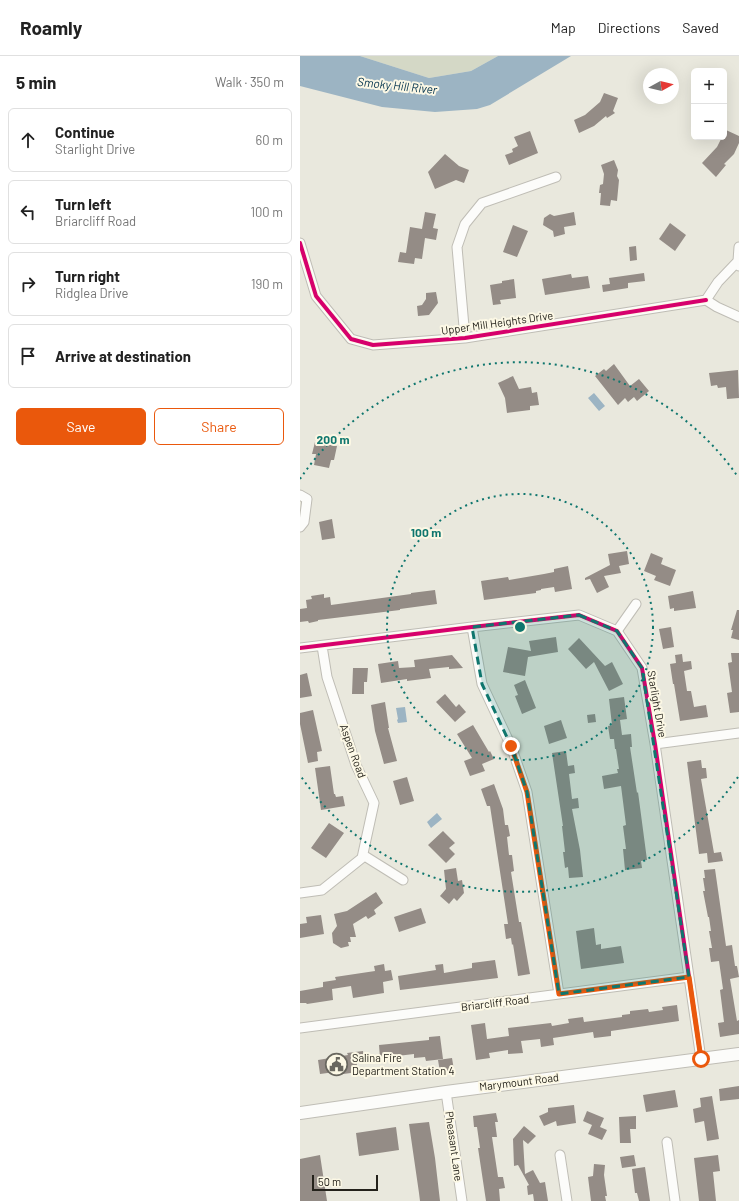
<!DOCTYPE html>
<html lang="en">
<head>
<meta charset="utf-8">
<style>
  body { margin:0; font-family:Barlow,sans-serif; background:#f2f2f2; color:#222 }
  .controls { position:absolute; right:12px; top:12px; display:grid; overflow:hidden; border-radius:6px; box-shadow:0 4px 16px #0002 }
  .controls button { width:36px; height:36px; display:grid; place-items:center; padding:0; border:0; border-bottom:1px solid #e0e0e0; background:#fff; color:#222; font:20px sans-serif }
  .compass { position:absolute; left:343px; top:12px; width:36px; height:36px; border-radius:50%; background:#fff; box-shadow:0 4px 16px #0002; rotate:82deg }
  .scale { position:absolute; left:12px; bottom:10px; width:66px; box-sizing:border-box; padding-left:4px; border:2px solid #24221b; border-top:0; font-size:11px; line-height:14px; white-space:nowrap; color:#24221b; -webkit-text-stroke:3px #fcf8e5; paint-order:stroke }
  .stop { position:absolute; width:12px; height:12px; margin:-9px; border:3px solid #ea580c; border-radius:50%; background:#fff }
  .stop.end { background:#ea580c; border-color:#fff; box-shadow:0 1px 4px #0008 }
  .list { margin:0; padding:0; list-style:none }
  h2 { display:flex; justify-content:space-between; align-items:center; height:52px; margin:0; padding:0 16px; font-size:17px }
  h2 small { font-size:13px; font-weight:400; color:#767676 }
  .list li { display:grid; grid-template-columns:26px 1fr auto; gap:12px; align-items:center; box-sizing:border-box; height:64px; margin:0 8px 8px; padding:0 8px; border:1px solid #e0e0e0; border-radius:6px }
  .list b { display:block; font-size:15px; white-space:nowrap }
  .list p { margin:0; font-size:13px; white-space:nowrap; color:#767676 }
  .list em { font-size:13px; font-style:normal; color:#767676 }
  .actions { display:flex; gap:8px; padding:12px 16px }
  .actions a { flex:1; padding:9px 0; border:1px solid #ea580c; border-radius:6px; text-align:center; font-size:14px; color:#ea580c }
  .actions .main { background:#ea580c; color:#fff }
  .icon { flex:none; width:22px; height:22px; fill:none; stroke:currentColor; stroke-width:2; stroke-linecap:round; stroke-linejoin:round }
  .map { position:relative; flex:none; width:439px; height:1145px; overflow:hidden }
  header { display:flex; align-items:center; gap:24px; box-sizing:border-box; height:56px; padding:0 20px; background:#fff; border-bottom:1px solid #e0e0e0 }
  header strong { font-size:19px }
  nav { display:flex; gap:22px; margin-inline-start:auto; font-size:14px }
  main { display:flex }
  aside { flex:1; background:#fff }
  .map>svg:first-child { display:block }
  .green { fill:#d4d8c6 }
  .water { fill:#9cb4c3 }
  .building { fill:#948c86 }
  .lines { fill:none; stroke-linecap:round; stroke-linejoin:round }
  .street-casing { stroke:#bfbdb5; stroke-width:11 }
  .secondary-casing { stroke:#bfbdb5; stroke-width:14 }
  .street { stroke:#fcfcfa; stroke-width:9 }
  .secondary { stroke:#fcfcfa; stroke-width:12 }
  .cycleway-casing { stroke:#fcf8e5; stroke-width:6 }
  .cycleway { stroke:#d6006c; stroke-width:4 }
  .route { stroke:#ea580c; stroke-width:5 }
  .marked { fill:#0f766e; fill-opacity:0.2; stroke:#0f766e; stroke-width:3; stroke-dasharray:8 5; stroke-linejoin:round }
  .ring { fill:none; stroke:#0f766e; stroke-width:2; stroke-dasharray:2 4 }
  .labels { text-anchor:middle; stroke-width:4; stroke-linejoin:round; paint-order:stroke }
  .street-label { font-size:11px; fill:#24221b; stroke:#fcf8e5 }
  .poi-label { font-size:11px; fill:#24221b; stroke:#fcf8e5; text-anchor:start }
  .water-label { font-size:12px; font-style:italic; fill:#02324c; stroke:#fcf8e5 }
  .centre { fill:#0f766e; stroke:#fcf8e5; stroke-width:2 }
  .ring-label { font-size:12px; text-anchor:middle; font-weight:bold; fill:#0f766e; stroke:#fcf8e5; stroke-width:4; stroke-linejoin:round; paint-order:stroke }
</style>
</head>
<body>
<header>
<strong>Roamly</strong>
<nav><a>Map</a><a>Directions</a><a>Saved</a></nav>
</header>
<main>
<aside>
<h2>5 min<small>Walk · 350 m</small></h2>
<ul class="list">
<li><svg class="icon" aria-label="ahead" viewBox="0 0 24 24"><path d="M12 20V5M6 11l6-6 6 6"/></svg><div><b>Continue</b><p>Starlight Drive</p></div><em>60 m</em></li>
<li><svg class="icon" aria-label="left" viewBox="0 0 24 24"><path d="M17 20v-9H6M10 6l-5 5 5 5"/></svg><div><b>Turn left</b><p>Briarcliff Road</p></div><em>100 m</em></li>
<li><svg class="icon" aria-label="right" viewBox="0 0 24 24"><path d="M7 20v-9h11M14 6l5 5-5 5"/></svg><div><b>Turn right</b><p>Ridglea Drive</p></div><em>190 m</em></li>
<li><svg class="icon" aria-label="arrive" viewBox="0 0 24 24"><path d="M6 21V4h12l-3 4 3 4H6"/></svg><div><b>Arrive at destination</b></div></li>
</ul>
<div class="actions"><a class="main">Save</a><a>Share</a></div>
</aside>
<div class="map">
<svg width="439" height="1145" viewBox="0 0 439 1145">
  <rect width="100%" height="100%" fill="#e9e8dd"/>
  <!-- green -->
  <path class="green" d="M60 0H198L171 15 129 22Z"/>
  <!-- water -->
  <path class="water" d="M0 0H60L129 22 171 15 198 0H271L190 49 177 53 135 56 82 51 0 30Z
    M294 337 305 350 299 355 288 342Z
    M105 651 107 666 98 667 97 664 98 663 96 652Z
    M137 757 142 763 131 772 127 766Z"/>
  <!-- building -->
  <path class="building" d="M304 37 318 42 313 55 315 57 307 62 306 60 294 70 279 77 274 64 285 59 300 46Z
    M426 74 439 80V87L434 98 424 108 426 109 416 121 402 107 417 91 422 81H424V77Z
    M230 75 238 97 209 109 205 99 213 96 212 93 218 90 214 81Z
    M145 98 159 110 169 114 164 127 156 124 135 133 128 116Z
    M314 104 318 114 317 120 319 124 317 145 311 144 310 150 300 149 301 137H299L300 129 303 128 304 118 301 109Z
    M125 156 136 158 133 172 138 173 136 184 125 182 122 203 115 202 114 208 98 206 100 196 106 197 110 171 122 173Z
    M274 156 276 169 264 171 265 178 254 181 253 175 243 169 244 162 250 158 254 160Z
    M370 167 386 179 375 195 359 183Z
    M213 169 228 175 217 201 203 196Z
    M336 190 337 204 330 205 329 191Z
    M344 217 345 225 328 227V232L303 236 302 229 310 228 309 222Z
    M271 218 272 222 288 220 290 232 245 239 242 223Z
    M214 223 216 242 200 244 201 248 193 249 190 229 202 227V225Z
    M136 236 138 247 129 259 118 260 117 250 122 249 126 243V237Z
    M314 308 330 330 339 323 349 335 337 345 334 341 328 346 325 342 318 349 295 320 304 313 306 315Z
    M438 314 439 342 427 343 426 331 418 332 417 329 411 330 409 317Z
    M213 320 219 333 231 331 232 337 237 336 239 349 230 350V354L207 357 205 342 198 327Z
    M15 386 37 390 34 404H31L29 412 14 409 16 398H12Z
    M32 463 35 482 22 484 19 466Z
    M327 495 329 508 319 510 321 517 304 520 309 531 297 537 290 523 285 524V522L310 509 308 498Z
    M351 497 363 502 361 508 376 514 370 530 354 524 356 520 344 515Z
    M268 510 272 533 255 536 254 531 241 533V534L236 535V537L184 544 181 525 208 521 209 524 244 518 254 516V513Z
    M135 534 137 548 100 553V554L18 564V565L9 567 8 565 0 566V553L7 552 6 544 12 543 11 540 24 538V542L30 541 31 549 111 538V537Z
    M393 535 396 552 374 555V552L370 553 368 540Z
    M437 554H439V584L431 582 433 574H431Z
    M371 571 374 591 363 593 359 573Z
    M256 581 258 596 228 601 225 620 203 616 208 591 231 595 229 585Z
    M279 582 305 610 312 606 323 628 309 635 294 606 286 613 268 593Z
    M431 597H439V656L430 657 427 637 432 636 428 607 432 606Z
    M382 598 383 606 391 605 392 613 384 615 387 635H391L394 651 406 649 408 661 380 665 374 628H373L370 608 376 607 375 599Z
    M152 599 163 612 149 613V611L129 613 131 622 107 625V623L81 627 78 608 98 605 99 612 115 611 114 604Z
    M53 612H68L67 626H64V638H52Z
    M7 617 12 640 0 642V619Z
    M225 624 236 652 222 658 215 640 218 639 214 629Z
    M145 638 156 651 159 648 166 656 155 666 136 646Z
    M324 641 327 663 320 664 322 679 331 678 332 691H330L337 737 338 736 347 804 341 805 342 812 325 814 323 793H326L323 770 326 769 321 730 304 733 302 720 318 717 317 713H319L316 693H315L314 683H310L308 670 312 669 309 643Z
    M85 646 89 672H88L97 705 84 708 75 675 71 649Z
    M13 654 22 695 17 696 18 705 8 707 0 668V657Z
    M295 658 296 666 288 667 287 659Z
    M261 664 267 682 249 688 244 670Z
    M173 669 189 696 190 695 194 703 182 708 185 715 170 720 164 705 172 702 157 678Z
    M266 695 268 710 274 709 275 717 269 718 272 743 278 742 279 752 272 753 280 794 283 821 269 822 268 811 265 812 263 796H265L262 770H263L252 697Z
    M401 704 402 712H406L407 722 401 723 414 797 421 796 423 805 408 807 407 797 399 798 387 706Z
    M30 710 34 738H35L36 741 43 740 45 750 21 754 15 712Z
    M107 721 114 745 100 749 93 725Z
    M194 728 203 753 205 769H208L210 780 207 781 209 799H212L214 815 211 816 219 866H221L230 918 218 920 213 888 212 889 211 882 206 883 204 868H208L190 750H187L181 733Z
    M29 767 44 777 26 802 11 792Z
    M143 775 155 787 149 792 155 798 146 807 128 789Z
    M156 812 158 825 162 824 164 837 157 845 154 842 149 848 140 840 146 833 144 814Z
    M415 813 426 890 432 889 435 910H437L439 921 430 923 437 965 439 964V978L420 981 418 967 424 966 420 934 423 933 419 905 411 906 409 892H412L409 875H411L409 861H408L403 835H405L403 822H405L404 814Z
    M76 836 83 847 74 854 76 858 68 863 66 860 53 868 56 881H50L51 886H48L49 890 41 892 33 887 32 877 37 870 34 858 47 855Z
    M121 852 126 867 99 876 94 861Z
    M21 859 24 878 0 882V868L7 867 6 861Z
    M294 872 296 889 301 888V893L321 890 324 907 281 913 276 875Z
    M195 904 198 922 100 934 98 920 136 914 135 909 143 908 144 917 172 912V907Z
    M84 908 85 915 91 914 93 924 83 926 84 937 53 942 51 930 32 933 33 944 7 948 6 947H0V935L23 931V926L36 924 35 921 75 915 74 910Z
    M377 949 379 965 311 975V980L294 982 293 976 253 982 254 989 241 991 240 983 221 985 223 997 208 998V994L189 997 190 1002 176 1004 171 969 185 967 187 983 209 980 208 972 251 967 252 970 269 967 268 963 283 961 284 966 322 961V959L330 958V955L348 953 349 956 363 954 362 951Z
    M140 980 143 1003 126 1005 125 1001 114 1002V998L80 1002 79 989 129 984V981Z
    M63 995 64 1002 56 1003 58 1016 36 1019 35 1016 20 1018 18 1004 48 999 47 997Z
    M152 1002 154 1014 140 1016 138 1004Z
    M439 1030V1043L420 1045 419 1033Z
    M375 1034 378 1051 346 1056 343 1039Z
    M412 1040 419 1083 407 1085 404 1065 395 1067 393 1053 401 1051 400 1042Z
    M274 1049 276 1067 257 1070 256 1065 244 1070 239 1060 248 1056V1052Z
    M287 1055 304 1062 300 1071 307 1074 302 1084 288 1078 292 1069 283 1065Z
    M196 1057 198 1066H195L197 1081H192L198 1121H203L205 1132 199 1133 200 1145H186L178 1092H180L177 1071H174L173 1060Z
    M336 1060V1073H330L331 1087H320L319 1061Z
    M129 1066 135 1102 140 1145H120L119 1137 109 1068Z
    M224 1070 236 1080 228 1088 223 1084 225 1118 233 1114 240 1127 245 1126 248 1145H234L233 1138 228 1139 227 1130 229 1129 218 1109 214 1110 213 1083Z
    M96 1071 99 1094 59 1100 56 1077Z
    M20 1099 27 1145H0V1103Z
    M334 1099 336 1110 322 1112 320 1101Z
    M418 1099 420 1115 413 1116 416 1145H399L394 1102Z
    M294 1108 305 1109 304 1119 307 1140H305L306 1145H291L288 1121 293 1120Z
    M345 1111 350 1145H339L337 1137H335L332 1113Z"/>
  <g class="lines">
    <defs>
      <path id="street" d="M0 187 16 240 51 283 73 289 165 282 406 244
        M439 191 438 205 439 210
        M438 205 418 226 406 244 417 251 439 261
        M165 282 157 191 165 168 182 147 256 121
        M0 439 7 443 4 466 0 471
        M172 571 182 628 211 690 227 736 259 938
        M317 575 336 548
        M0 592 172 571 279 559 317 575 342 612 355 688 401 1003
        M355 688 439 677
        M63 799 103 824
        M0 837 22 834 62 802 74 747 56 709 27 621 22 590
        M0 972 389 921
        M146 1036 162 1145
        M367 1086 375 1145
        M260 1099 267 1145"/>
      <path id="secondary" d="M0 1057 146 1036 439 998"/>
    </defs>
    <!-- street casing -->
    <use href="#street" class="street-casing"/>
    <!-- secondary casing -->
    <use href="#secondary" class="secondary-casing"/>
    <!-- street -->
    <use href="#street" class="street"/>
    <!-- secondary -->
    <use href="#secondary" class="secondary"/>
    <defs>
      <path id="cycleway" d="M0 187 16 240 51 283 73 289 165 282 406 244
        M0 592 172 571 279 559 317 575 342 612 355 688 401 1003"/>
    </defs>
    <!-- cycleway casing -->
    <use href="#cycleway" class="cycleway-casing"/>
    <!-- cycleway -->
    <use href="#cycleway" class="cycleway"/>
  </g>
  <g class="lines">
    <!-- route -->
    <path class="route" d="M211 690 227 736 259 938 389 921 401 1003"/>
  </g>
  <!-- marked area -->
  <path class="marked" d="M279 559 317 575 342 612 389 921 259 938 227 736 211 690 182 628 172 571Z"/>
  <!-- distance rings -->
  <g class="ring">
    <circle cx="220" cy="571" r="133"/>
    <path d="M438 721A265 265 0 0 1 0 719M0 423A265 265 0 0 1 438 421"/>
  </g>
  <!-- icons -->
  <defs>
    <symbol id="civic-ring" viewBox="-11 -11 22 22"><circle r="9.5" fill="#fcf8e5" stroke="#69675f" stroke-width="1.5"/><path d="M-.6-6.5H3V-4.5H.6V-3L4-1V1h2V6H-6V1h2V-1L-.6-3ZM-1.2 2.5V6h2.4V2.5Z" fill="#69675f"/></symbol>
  </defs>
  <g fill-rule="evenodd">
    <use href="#civic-ring" x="24" y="996" width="25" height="25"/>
  </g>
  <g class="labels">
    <!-- street labels -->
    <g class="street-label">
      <text transform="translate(197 267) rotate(-8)" y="4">Upper Mill Heights Drive</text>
      <text transform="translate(357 648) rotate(80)" y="4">Starlight Drive</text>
      <text transform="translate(53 695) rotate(70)" y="4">Aspen Road</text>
      <text transform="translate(195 947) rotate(-7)" y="4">Briarcliff Road</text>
      <text transform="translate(219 1026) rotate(-7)" y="4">Marymount Road</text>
      <text transform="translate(154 1090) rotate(82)" y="4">Pheasant Lane</text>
    </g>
    <!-- poi labels -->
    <g class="poi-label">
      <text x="52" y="1006">Salina Fire<tspan x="52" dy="13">Department Station 4</tspan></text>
    </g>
    <!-- water labels -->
    <g class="water-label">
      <text transform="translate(97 30) rotate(6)" y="4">Smoky Hill River</text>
    </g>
  </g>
  <circle cx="220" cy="571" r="6" class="centre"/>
  <g class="ring-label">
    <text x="33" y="388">200 m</text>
    <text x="126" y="481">100 m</text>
  </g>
</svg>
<div class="controls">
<button>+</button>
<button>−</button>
</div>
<svg class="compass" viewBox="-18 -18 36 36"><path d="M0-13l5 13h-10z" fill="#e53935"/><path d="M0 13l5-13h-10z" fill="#767676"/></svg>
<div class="scale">50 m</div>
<div class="stop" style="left:401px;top:1003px"></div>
<div class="stop end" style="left:211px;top:690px"></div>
</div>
</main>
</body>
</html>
